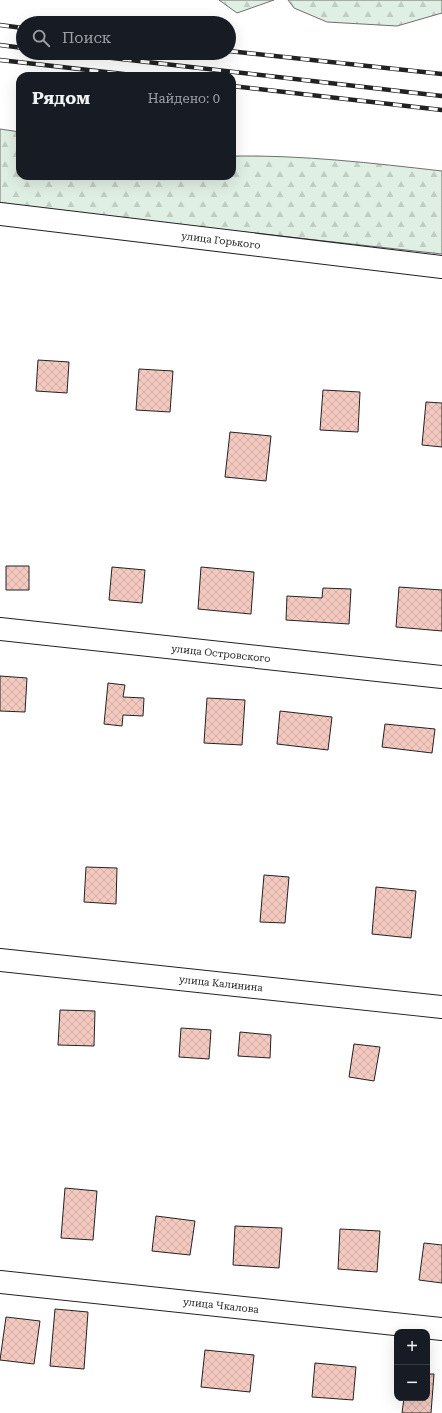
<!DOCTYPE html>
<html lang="ru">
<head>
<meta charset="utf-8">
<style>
  body { margin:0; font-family:"Roboto Serif",serif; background:#20242c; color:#f1f3f6 }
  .controls { position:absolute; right:12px; bottom:12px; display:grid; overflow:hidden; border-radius:8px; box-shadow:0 4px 16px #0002 }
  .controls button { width:36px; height:36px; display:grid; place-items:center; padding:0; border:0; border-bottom:1px solid #363941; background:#171b24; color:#f1f3f6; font:20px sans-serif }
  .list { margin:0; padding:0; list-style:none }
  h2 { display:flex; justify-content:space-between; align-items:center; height:52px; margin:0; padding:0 16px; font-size:17px }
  h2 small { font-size:13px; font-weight:400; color:#9ea1a6 }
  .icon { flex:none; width:22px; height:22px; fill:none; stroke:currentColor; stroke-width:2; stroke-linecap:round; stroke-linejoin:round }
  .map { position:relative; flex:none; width:442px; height:1413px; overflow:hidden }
  .search { position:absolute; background:#171b24; box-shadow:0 4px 16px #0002; left:16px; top:16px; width:220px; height:44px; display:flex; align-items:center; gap:10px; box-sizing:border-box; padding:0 14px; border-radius:22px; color:#9ea1a6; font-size:15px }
  .panel { position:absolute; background:#171b24; box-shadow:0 4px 16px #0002; left:16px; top:72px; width:220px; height:108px; border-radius:12px }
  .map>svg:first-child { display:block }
  .forest { fill:url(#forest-firs); stroke:#6f6f6f }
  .building { fill:url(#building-cross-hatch); stroke:#222 }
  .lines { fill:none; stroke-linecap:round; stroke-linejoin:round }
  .minor-casing { stroke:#222; stroke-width:24 }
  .minor { stroke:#fff; stroke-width:22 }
  .rail-casing { stroke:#222; stroke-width:4.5 }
  .rail { stroke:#fff; stroke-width:3; stroke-dasharray:9; stroke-linecap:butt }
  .labels { text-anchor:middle; stroke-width:3; stroke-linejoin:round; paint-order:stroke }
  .street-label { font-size:10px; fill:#222; stroke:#fff }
</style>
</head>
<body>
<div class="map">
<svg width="442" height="1413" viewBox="0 0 442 1413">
  <defs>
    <pattern id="forest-firs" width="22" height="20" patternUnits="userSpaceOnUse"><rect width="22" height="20" fill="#e0efe3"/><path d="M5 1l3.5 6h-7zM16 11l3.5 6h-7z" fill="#c0cdc2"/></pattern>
    <pattern id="building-cross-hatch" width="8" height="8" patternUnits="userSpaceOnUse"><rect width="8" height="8" fill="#f3c9c0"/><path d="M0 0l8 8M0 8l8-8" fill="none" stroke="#d0aca5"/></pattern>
  </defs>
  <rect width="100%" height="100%" fill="#fff"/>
  <!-- forest -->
  <path class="forest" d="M219 0H274L237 13Z
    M288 0H442V13L397 26 327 22 294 8Z
    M0 129 20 132V176H232V156C303 155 372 163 442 171V254L0 205Z"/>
  <!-- building -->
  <path class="building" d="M38 360 69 362 67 393 36 391Z
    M139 369 173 371 170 412 136 410Z
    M323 390 360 392 358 432 320 430Z
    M426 402 442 403V447L422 445Z
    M230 432 271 436 266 481 225 477Z
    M6 566H29V590H6Z
    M112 567 145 570 142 603 109 600Z
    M201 567 254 572 251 614 198 609Z
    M399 587 442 590V631L396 627Z
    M323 588 351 589 349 624 286 620 287 596 322 598Z
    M0 676 27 678 25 712 0 711Z
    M108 683 125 685 123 697 144 698 143 716 123 715 122 726 104 724Z
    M207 698 245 700 242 745 204 743Z
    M280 711 332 717 328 750 277 744Z
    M385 724 435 729 432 753 382 747Z
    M86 867 117 868 116 904 84 902Z
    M264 875 289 877 285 923 260 922Z
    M376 887 416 891 411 938 372 934Z
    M60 1010 95 1011 94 1046 58 1045Z
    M181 1028 211 1030 209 1059 179 1057Z
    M240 1032 271 1035 270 1058 238 1056Z
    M354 1044 380 1047 374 1081 349 1077Z
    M65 1188 97 1191 93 1240 61 1238Z
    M156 1216 195 1221 190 1255 152 1251Z
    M235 1226 282 1228 279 1268 233 1265Z
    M340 1229 380 1231 377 1272 338 1269Z
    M424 1243 442 1245V1283L419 1280Z
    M55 1309 88 1312 84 1369 50 1366Z
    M6 1317 40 1321 34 1364 0 1360Z
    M205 1350 254 1355 250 1392 201 1387Z
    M315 1363 356 1367 353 1400 312 1397Z
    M427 1374H434L431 1413H402L404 1398H427Z"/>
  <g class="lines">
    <defs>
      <path id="minor" d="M0 214 442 267
        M0 629 442 677
        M0 960 442 1007
        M0 1282 442 1329"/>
    </defs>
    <!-- minor casing -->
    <use href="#minor" class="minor-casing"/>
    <!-- minor -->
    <use href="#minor" class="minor"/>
    <defs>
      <path id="rail" d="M0 25 23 28
        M0 45 23 48
        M229 51 442 74
        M69 53 442 96
        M0 60 141 76
        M232 86 442 110"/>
    </defs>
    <!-- rail casing -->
    <use href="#rail" class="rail-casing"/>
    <!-- rail -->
    <use href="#rail" class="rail"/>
  </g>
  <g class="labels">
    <!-- street labels -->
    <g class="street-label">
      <text transform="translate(221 240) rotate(7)" y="4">улица Горького</text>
      <text transform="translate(221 653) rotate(6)" y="4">улица Островского</text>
      <text transform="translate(221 983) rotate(6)" y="4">улица Калинина</text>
      <text transform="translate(221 1305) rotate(6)" y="4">улица Чкалова</text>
    </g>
  </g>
</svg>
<div class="controls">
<button>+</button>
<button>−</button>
</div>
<div class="search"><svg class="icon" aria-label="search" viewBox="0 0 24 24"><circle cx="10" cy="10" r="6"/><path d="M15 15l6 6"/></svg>Поиск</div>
<section class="panel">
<h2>Рядом<small>Найдено: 0</small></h2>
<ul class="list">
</ul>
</section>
</div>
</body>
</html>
